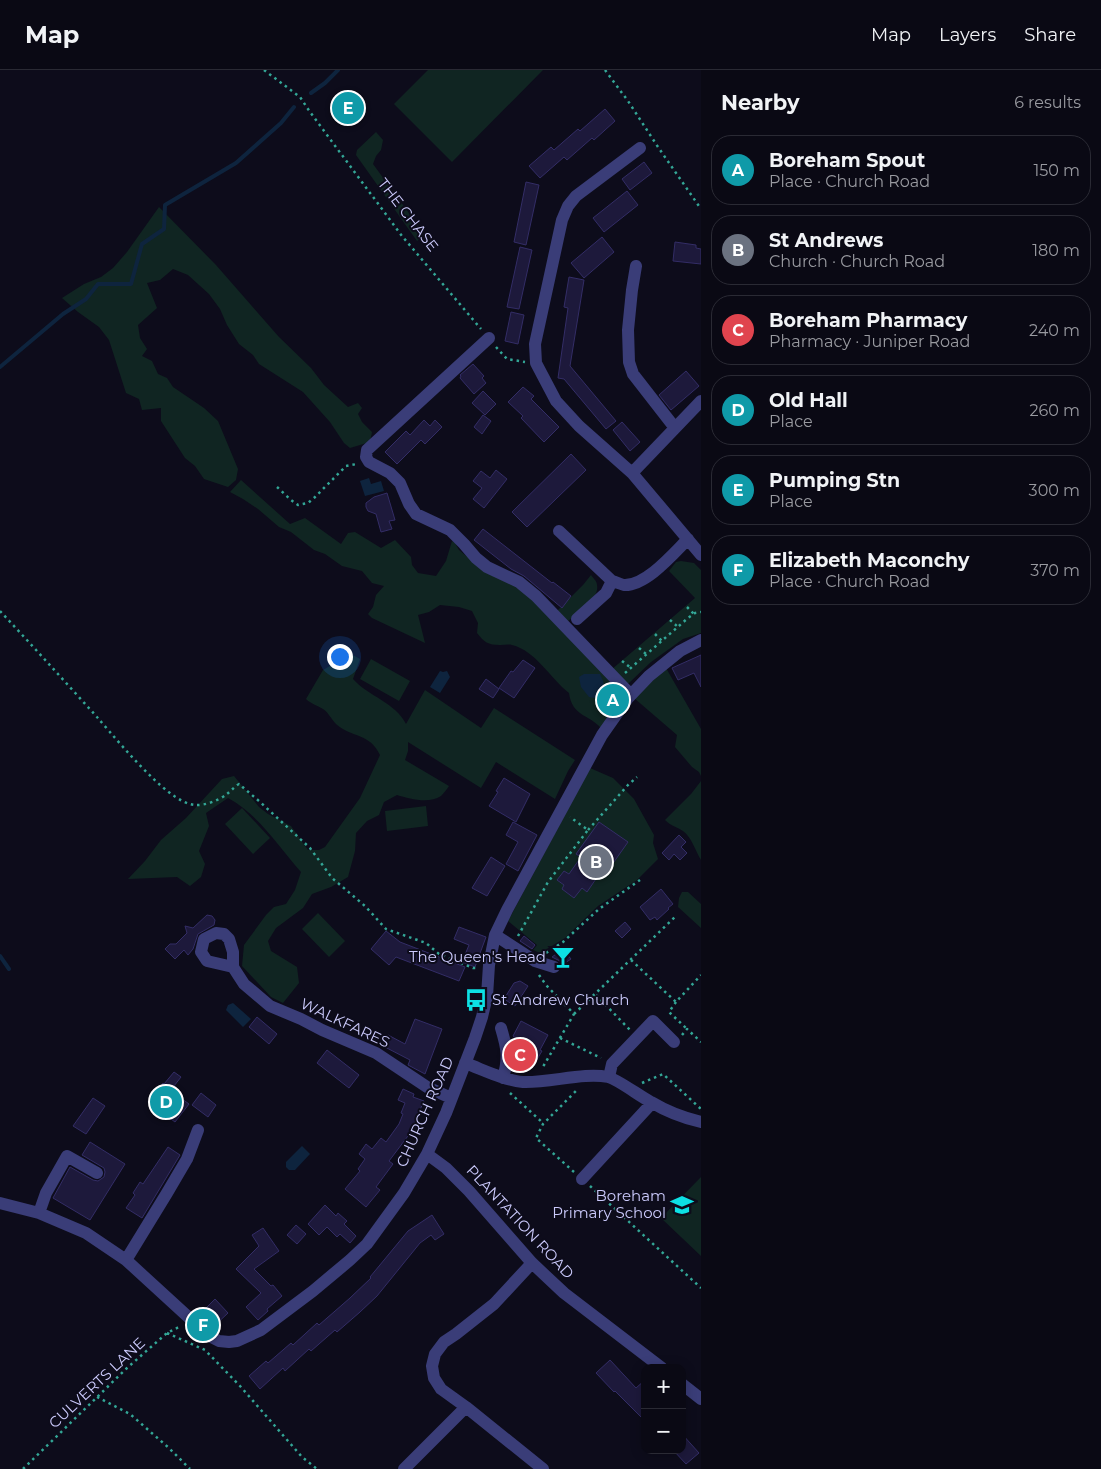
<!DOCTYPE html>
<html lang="en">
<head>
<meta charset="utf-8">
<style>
  body { margin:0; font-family:Montserrat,sans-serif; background:#13121d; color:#f1f3f6 }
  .controls { position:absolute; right:15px; bottom:15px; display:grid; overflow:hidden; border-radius:10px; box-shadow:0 2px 12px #0003 }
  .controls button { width:45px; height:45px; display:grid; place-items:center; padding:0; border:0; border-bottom:1px solid #2a2a34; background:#0a0914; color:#f1f3f6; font:25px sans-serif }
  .you { position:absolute; left:339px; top:586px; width:18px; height:18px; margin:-12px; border:4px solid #fff; border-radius:50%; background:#1a73e8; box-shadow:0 0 0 8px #1a73e833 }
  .badge { display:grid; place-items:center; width:32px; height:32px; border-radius:50%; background:#1a73e8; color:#fff; font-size:16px; font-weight:700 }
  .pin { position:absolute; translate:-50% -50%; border:2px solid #fff; box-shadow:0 1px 5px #0006 }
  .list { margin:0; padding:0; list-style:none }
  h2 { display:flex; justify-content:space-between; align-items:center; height:65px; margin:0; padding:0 20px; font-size:21px }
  h2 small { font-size:16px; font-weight:400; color:#999aa0 }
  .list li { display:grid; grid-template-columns:32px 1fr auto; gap:15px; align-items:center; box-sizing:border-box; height:70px; margin:0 10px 10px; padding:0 10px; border:1px solid #2a2a34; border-radius:20px }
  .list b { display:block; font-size:19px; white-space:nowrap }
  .list p { margin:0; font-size:16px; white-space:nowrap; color:#999aa0 }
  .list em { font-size:16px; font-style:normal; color:#999aa0 }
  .map { position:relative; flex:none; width:701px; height:1399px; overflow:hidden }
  header { display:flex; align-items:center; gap:30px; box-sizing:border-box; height:70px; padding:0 25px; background:#0a0914; border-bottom:1px solid #2a2a34 }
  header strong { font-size:24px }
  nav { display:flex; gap:28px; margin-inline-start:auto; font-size:18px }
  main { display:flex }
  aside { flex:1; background:#0a0914 }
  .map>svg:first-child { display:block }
  .green { fill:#102522 }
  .water { fill:#0e243e }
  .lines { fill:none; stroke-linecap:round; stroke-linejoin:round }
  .stream { stroke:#0e243e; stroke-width:4 }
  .building { fill:#1d193b; stroke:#332d66 }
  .path { stroke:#33a696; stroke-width:2.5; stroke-dasharray:2.5 4; stroke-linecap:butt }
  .minor { stroke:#3a3d78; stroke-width:12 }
  .labels { text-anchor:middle; stroke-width:4; stroke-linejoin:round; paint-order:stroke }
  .street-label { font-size:15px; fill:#cbcafc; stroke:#0d0c1b }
  .poi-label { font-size:15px; fill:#cbcafc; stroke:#0d0c1b; text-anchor:end }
</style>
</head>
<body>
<header>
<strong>Map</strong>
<nav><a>Map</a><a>Layers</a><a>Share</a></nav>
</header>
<main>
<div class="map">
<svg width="701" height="1399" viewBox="0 0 701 1399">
  <rect width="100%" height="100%" fill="#0d0c1b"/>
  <!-- green -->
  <path class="green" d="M428 0H543L452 92 394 34Z
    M376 62 383 70 381 80 376 86 373 94 425 165 417 171 356 85 357 80Z
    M159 137 216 195 279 267 311 298 324 315 348 337 358 333 362 338 358 344 362 352 372 362 370 372 350 378 344 373 330 352 303 322 259 294 253 285 239 274 227 255 220 239 209 224 188 205 173 199 160 210 147 213 157 238 138 255 140 268 147 279 142 286 152 291 158 304 167 308 173 317 204 338 218 351 238 399 236 410 228 417 204 409 195 396 185 388 161 351V338L142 340 139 329 126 323 109 270 99 257 78 242 62 228 84 214 101 207 113 198 127 182Z
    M241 410 290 454 305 448 341 474 348 463 355 462 381 478 395 470 411 487 412 495 418 503 436 506 446 491 452 471 455 473 459 480 482 499 519 514 626 624 601 658C588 644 572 646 569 623 550 608 536 581 512 575 509 574 504 575 500 575 488 575 484 572 477 563L478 553 472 541 459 537 440 535 429 542 418 545 425 573 372 548 368 544 373 537 376 525 384 516 372 513 362 501 342 496 325 484 314 480 291 462 279 457 258 439 243 429 230 422Z
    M681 491 694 493 701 500V563L683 569 651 592 629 613 626 614 611 600 695 528 669 501 676 492Z
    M591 505C593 508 597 511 597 515 600 529 576 544 567 552L557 541 583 515Z
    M351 584 360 589 353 609C368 626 396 633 406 654L425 620 481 658 494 638 575 690 568 701 555 729 496 692 481 718 408 672V681L405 690 449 716C447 719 444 723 441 726 429 734 410 729 397 725L384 732 379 745 367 751 356 763 355 781 348 807 331 817 312 824 303 838 276 858 268 871 271 881 297 897 299 913 283 933 271 927 242 896 244 875 266 845 274 837 286 834 295 820 301 802C278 776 259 745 228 728L206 743 209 756 199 781 205 794 201 807 190 816 177 807 128 809 145 791 161 770 186 748 222 709 234 706 259 737 268 744 291 756 308 780H319L325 777 360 728 380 685C370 663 352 668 336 654 331 649 329 643 323 639 317 635 311 634 306 629L323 600Z
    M371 589 410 611 399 631 360 609Z
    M666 598 701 659V706L699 702 692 697 675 677 677 665 634 628Z
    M590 698 613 708 634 729 654 765 653 773 658 789 637 810 598 836 565 868 540 883 533 880 537 875 508 851Z
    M701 711V790C695 780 692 768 683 761 676 756 672 757 665 750L691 724Z
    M426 736 428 756 387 761 385 741Z
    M242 738 270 768 253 784 225 754Z
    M682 822H688L701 834V858L678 837 679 828Z
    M318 843 345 871 329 887 302 859Z
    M701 1107V1186L661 1148Z"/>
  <!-- water -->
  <path class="water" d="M369 408 371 414 381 411 384 421 365 426 360 411Z
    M440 601 443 602 447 601 450 607 440 623 430 617Z
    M584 604H600L603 611 605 620 599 629 589 627 581 617 579 607Z
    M233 933 251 949 243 957 226 940 228 935Z
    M302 1076 310 1084 295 1100H289L286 1097V1092Z"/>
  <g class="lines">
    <!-- stream -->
    <path class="stream" d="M311 23 325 13 338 0
      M0 297 63 244 86 229 98 214H131L142 174 164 159 165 135 236 93 281 53 294 37
      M0 886 9 899"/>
  </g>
  <!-- building -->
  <path class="building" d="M605 39 615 51 594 70 592 68 567 90 564 87 540 108 529 96 551 77 554 80 578 59 580 61Z
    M644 92 652 103 630 120 622 109Z
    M526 112 539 115 526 175 514 172Z
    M627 121 638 135 604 162 593 148Z
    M602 167 614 182 584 208 571 193Z
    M675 172 696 175V178L701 179V194L673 191Z
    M520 177 532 180 519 239 507 237Z
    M569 207 584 210 570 296 616 351 606 359 564 309 558 308 568 238 564 237Z
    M511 242 524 245 518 274 505 271Z
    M473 294 484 306 482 308 486 313 474 324 460 308 461 306 460 305Z
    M686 301 699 316 671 340 659 325Z
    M523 317 534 326 531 329 559 357 544 372 521 348 523 346 508 332Z
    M483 321 496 334 485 345 472 333Z
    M483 345 491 351 482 364 474 357Z
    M424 350 430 356 435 350 442 357 425 374 421 370 397 394 385 382 406 361 410 365Z
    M622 352 640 372 630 381 613 360Z
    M571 384 586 400 527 457 512 442Z
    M496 400 507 409 484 438 473 429 482 418 473 411 481 401 490 408Z
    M387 423 395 450 389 451 392 459 381 462 376 444 368 441 366 437V433L374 427Z
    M483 459 552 513 553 512 571 526 562 538 524 506 511 499 474 470Z
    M701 585V617L694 603 678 610 672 598Z
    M523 590 535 598 514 628 499 618 511 601 513 602Z
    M486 609 499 619 493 628 479 619Z
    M504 708 530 724 516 752 489 736 498 722 496 721Z
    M513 752 537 765 518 801 506 794 518 772 506 765Z
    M599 752 628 772 604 806 600 803 587 822 582 818 574 828 562 819 564 815 557 810 564 801 569 804 581 787 576 784Z
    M679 765 686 772 681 777 687 783 680 790 674 784 669 790 662 783Z
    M491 787 505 796 487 826 472 818Z
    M661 819 673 834 668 838 669 839 657 850 655 847 650 850 640 837Z
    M207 845 212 846 215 850 214 855 198 864 193 879 188 885 184 880 175 889 165 879 170 874H176L187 863 185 856 193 858Z
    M625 852 631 859 622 868 615 861Z
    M459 857 486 867 475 897 462 892 469 875 454 869Z
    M386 861 400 872 465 897 459 911 396 887 389 895 371 879Z
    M524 866 535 875 532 879 520 871Z
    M563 879 571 889 562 895 560 891 552 887Z
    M520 911 528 916 515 936 504 929 514 913Z
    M257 947 277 964 269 974 249 957Z
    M415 949 442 959 425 1004 408 995 410 990 383 976 388 965 405 974Z
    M521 951 548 965 540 980 542 981 532 998 515 988V983L517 978 514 975 517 969 513 966Z
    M327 980 359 1005 349 1018 317 993Z
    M174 1002 181 1007 174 1016 177 1018 174 1023 189 1034 175 1052 148 1032 163 1013 164 1014Z
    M403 1019 414 1024 413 1027 424 1031 419 1042H421L414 1058 389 1091 393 1094 376 1117 380 1120 366 1137 345 1119 360 1101 358 1099 365 1089 359 1084 366 1074 372 1079 381 1068 386 1072 399 1054 403 1044 401 1043 405 1033 398 1030Z
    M201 1023 216 1035 208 1047 192 1035Z
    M93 1028 105 1036 86 1064 73 1056Z
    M90 1072 125 1094 90 1150 53 1128 70 1097 93 1110 98 1111 104 1107 105 1102 104 1098 82 1085Z
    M168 1077 180 1085 142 1148 126 1138 135 1125 133 1123 140 1112 143 1114Z
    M325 1135 336 1146 338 1143 347 1151 344 1154 356 1166 350 1173 340 1164 337 1167 327 1157 319 1165 308 1154Z
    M432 1145 444 1164 435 1170 431 1165 420 1173 377 1226 360 1242 337 1262 335 1260 311 1281 309 1279 285 1301 283 1298 260 1319 249 1306 266 1291 268 1293 291 1273 293 1275 317 1253 319 1255 350 1228 371 1208 370 1207 408 1161Z
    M296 1155 306 1164 297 1174 287 1165Z
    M263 1158 279 1181 254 1199 271 1216 273 1215 282 1226 267 1239 268 1241 258 1250 246 1237 261 1223 236 1199 259 1176 252 1165Z
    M215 1229 228 1243 212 1258 199 1245Z
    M610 1290 636 1318 645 1310V1351L615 1321 614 1322 596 1303Z
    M682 1364 699 1383 686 1394 673 1380H682Z"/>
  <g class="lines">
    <!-- path -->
    <path class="path" d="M264 0 300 27 310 42 402 166 481 259
      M605 0 628 31 658 77 701 139
      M496 277 507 289 525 292
      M277 417 291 430 298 435 308 433 314 428 346 396 357 394
      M687 537 694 544
      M0 541C29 572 58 604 87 636 109 659 165 733 195 735 204 736 220 730 227 724 231 721 234 717 239 714L259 731 310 778 332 808 365 836 386 859 426 873 439 884 473 898H478
      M670 550 678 557
      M655 564 662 571
      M639 578 646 584
      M622 591 631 598
      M625 603 688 548 695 543 701 542
      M588 760 628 715 637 707
      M518 866 548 812 588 760 570 747
      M546 883 563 872 599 839 640 810
      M631 890 676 932 701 905
      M539 905 546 915 574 944 544 995 543 1000
      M596 925 630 960
      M676 932 669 942 687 959
      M574 944 675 847
      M682 965 687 959 701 972
      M560 968 601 988
      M642 1013 663 1004 701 1039
      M510 1023 543 1053
      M574 1102 536 1068 543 1054 578 1019
      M590 1116 701 1218
      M167 1263 205 1280 240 1316 302 1387 317 1399
      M97 1327 130 1344 169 1378 190 1399
      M23 1399 127 1298 167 1263 181 1256"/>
    <!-- minor -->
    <path class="minor" d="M640 78 576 126 568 136 562 150 535 274 536 293 556 331 579 356 632 403 701 485
      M636 196 632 220 628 260 629 292 633 304 675 358
      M489 268 367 380 366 387 369 392 390 403 400 413 409 434 416 444 450 460 464 474 476 488 487 497 519 512 536 526 631 625
      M632 403 701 331
      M559 461 612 511C616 512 620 514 624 515 646 516 673 484 688 469
      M577 549 606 523 612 511
      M495 865 535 891 554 897
      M233 897 207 891 201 882 204 869 216 863 224 864 229 869 233 882V897L244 914 270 936 301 949 322 960 376 983 427 1017 451 1028
      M501 958C507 978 509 988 503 1008
      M465 993C484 1000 503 1010 523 1012 550 1013 584 1002 608 1007 617 1009 641 1027 651 1032 666 1041 684 1048 701 1052
      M609 1007 612 994 653 951 674 972
      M427 1084 446 1098 469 1121 532 1193 564 1223 662 1298
      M582 1109 652 1033
      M0 1133 39 1143 86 1163 126 1190 209 1266 219 1271 229 1272 237 1271 261 1260 313 1221 350 1190 367 1174 404 1123 427 1084 446 1043 475 968 482 947 487 926 489 895 495 865 507 840 602 665 628 628 649 606 680 581 701 570
      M39 1143 46 1123 67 1086 97 1103
      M126 1190 167 1123 187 1089 198 1060
      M532 1193 494 1234 456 1264 444 1272 435 1284 432 1296 434 1308 441 1319 466 1337 543 1399
      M682 1314 701 1329
      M404 1399 466 1337"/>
  </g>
  <!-- icons -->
  <defs>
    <symbol id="bar-bare" viewBox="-9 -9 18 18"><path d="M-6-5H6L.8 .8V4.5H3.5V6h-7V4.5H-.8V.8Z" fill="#0de1e5" stroke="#0d0c1b" stroke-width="2.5" paint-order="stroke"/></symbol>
    <symbol id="bus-bare" viewBox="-9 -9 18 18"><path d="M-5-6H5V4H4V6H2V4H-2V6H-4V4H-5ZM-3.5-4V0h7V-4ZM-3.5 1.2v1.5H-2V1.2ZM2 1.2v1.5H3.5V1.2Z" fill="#0de1e5" stroke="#0d0c1b" stroke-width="2.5" paint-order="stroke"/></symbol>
    <symbol id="school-bare" viewBox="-9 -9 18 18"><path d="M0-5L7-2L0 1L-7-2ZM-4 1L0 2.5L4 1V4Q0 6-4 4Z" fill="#0de1e5" stroke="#0d0c1b" stroke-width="2.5" paint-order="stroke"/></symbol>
  </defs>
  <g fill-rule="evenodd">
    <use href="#bar-bare" x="547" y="871" width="32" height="32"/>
    <use href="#bus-bare" x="460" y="914" width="32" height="32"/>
    <use href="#school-bare" x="666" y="1119" width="32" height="32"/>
  </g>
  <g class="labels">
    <!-- street labels -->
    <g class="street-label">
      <text transform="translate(408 145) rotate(52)" y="5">THE CHASE</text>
      <text transform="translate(345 953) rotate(25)" y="5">WALKFARES</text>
      <text transform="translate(425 1042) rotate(-66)" y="5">CHURCH ROAD</text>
      <text transform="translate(520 1152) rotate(47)" y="5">PLANTATION ROAD</text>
      <text transform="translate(97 1313) rotate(-43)" y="5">CULVERTS LANE</text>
    </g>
    <!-- poi labels -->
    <g class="poi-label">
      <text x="546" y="892">The Queen's Head</text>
      <text x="492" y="935" text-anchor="start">St Andrew Church</text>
      <text x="666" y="1131">Boreham<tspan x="666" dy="17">Primary School</tspan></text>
    </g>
  </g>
</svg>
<div class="controls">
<button>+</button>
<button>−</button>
</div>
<div class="you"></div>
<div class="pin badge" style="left:613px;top:630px;background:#0f9aa8">A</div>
<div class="pin badge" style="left:596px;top:792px;background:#6b7280">B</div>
<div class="pin badge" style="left:520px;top:985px;background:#e0444e">C</div>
<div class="pin badge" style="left:166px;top:1032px;background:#0f9aa8">D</div>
<div class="pin badge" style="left:348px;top:38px;background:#0f9aa8">E</div>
<div class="pin badge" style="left:203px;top:1255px;background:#0f9aa8">F</div>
</div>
<aside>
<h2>Nearby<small>6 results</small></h2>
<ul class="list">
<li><span class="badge" style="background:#0f9aa8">A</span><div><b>Boreham Spout</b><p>Place · Church Road</p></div><em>150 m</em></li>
<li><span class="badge" style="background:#6b7280">B</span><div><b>St Andrews</b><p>Church · Church Road</p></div><em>180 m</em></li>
<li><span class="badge" style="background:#e0444e">C</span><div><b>Boreham Pharmacy</b><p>Pharmacy · Juniper Road</p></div><em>240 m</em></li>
<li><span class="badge" style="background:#0f9aa8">D</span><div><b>Old Hall</b><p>Place</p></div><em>260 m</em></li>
<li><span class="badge" style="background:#0f9aa8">E</span><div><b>Pumping Stn</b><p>Place</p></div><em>300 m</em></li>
<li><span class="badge" style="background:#0f9aa8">F</span><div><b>Elizabeth Maconchy</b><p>Place · Church Road</p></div><em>370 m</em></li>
</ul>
</aside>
</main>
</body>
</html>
